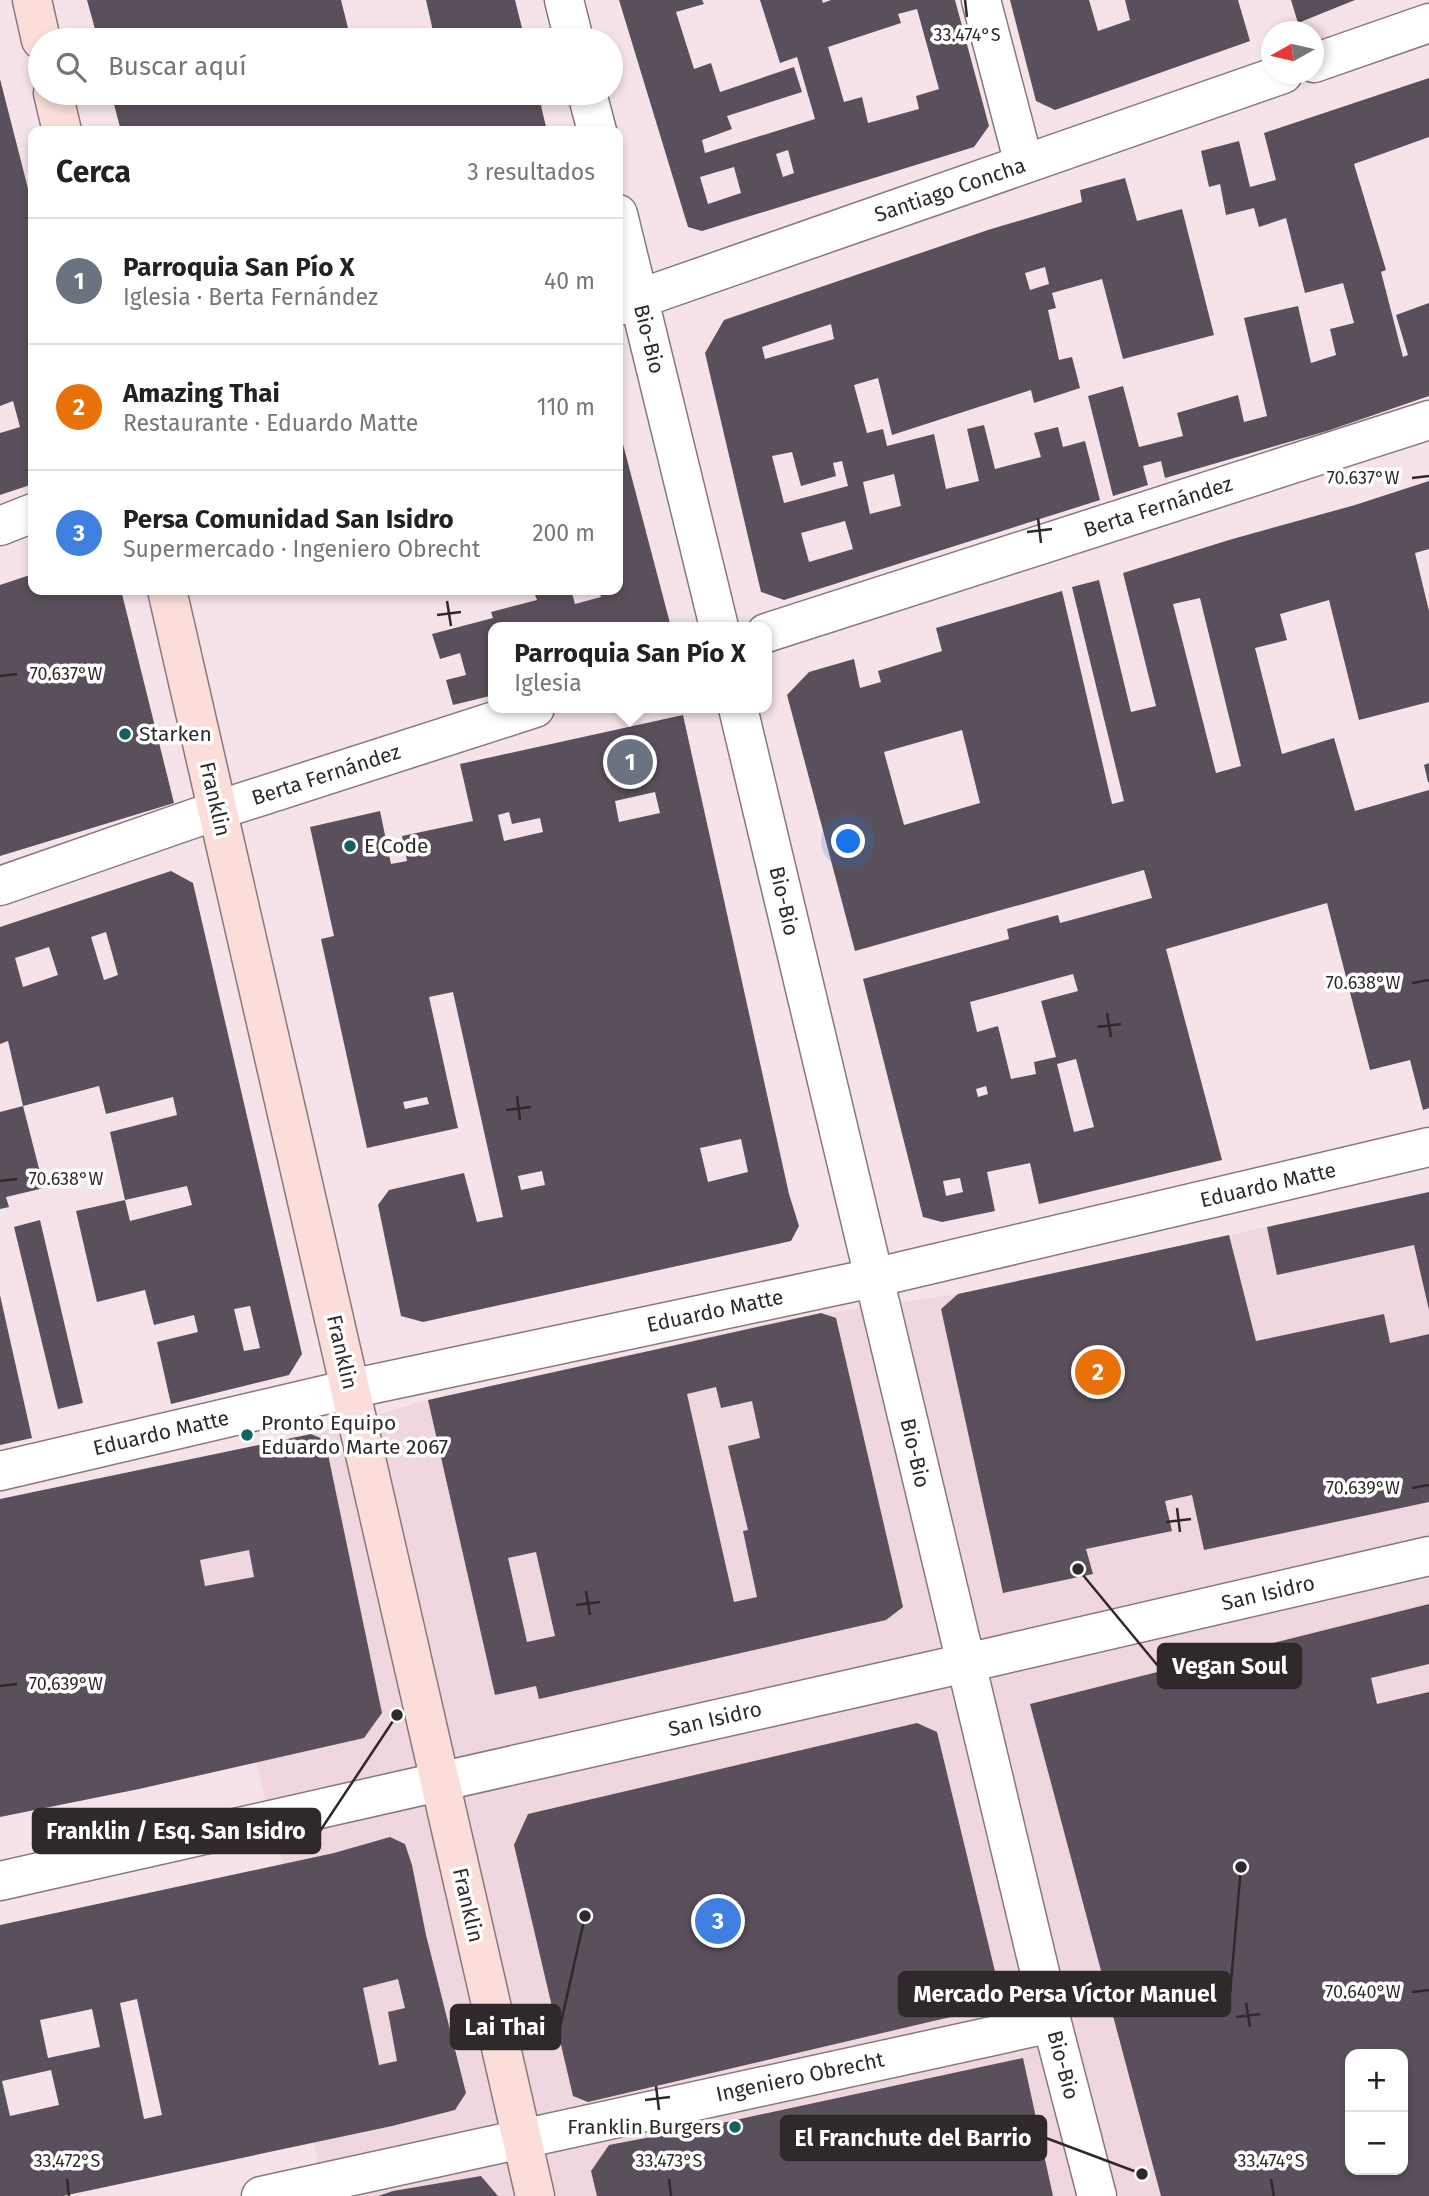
<!DOCTYPE html>
<html lang="es">
<head>
<meta charset="utf-8">
<style>
  body { margin:0; font-family:"Fira Sans",sans-serif; background:#f6f6f6; color:#222 }
  .controls { position:absolute; right:21px; bottom:21px; display:grid; overflow:hidden; border-radius:14px; box-shadow:0 4px 10px #0003 }
  .controls button { width:63px; height:63px; display:grid; place-items:center; padding:0; border:0; border-bottom:2px solid #e0e0e0; background:#fff; color:#222; font:35px sans-serif }
  .compass { position:absolute; left:1261px; top:21px; width:63px; height:63px; border-radius:50%; background:#fff; box-shadow:0 4px 10px #0003; rotate:262deg }
  .you { position:absolute; left:849px; top:842px; width:24px; height:24px; margin:-18px; border:5px solid #fff; border-radius:50%; background:#1a73e8; box-shadow:0 0 0 10px #1a73e833 }
  .badge { display:grid; place-items:center; width:46px; height:46px; border-radius:50%; background:#1a73e8; color:#fff; font-size:23px; font-weight:700 }
  .pin { position:absolute; translate:-50% -50%; border:4px solid #fff; box-shadow:0 2px 7px #0006 }
  .popup { position:absolute; left:488px; top:622px; width:284px; height:91px; box-sizing:border-box; display:grid; place-content:center; border-radius:14px; background:#fff; filter:drop-shadow(0 2px 5px #0005); font-size:23px; white-space:nowrap; color:#767676 }
  .popup b { font-size:26px; color:#222 }
  .popup::after { content:''; position:absolute; left:50%; top:100%; margin-left:-14px; border:14px solid transparent; border-top-color:#fff }
  .list { margin:0; padding:0; list-style:none }
  h2 { display:flex; justify-content:space-between; align-items:center; height:91px; margin:0; padding:0 28px; font-size:30px }
  h2 small { font-size:23px; font-weight:400; color:#767676 }
  .list li { display:grid; grid-template-columns:46px 1fr auto; gap:21px; align-items:center; box-sizing:border-box; height:126px; padding:0 28px; border-top:2px solid #e0e0e0 }
  .list b { display:block; font-size:26px; white-space:nowrap }
  .list p { margin:0; font-size:23px; white-space:nowrap; color:#767676 }
  .list em { font-size:23px; font-style:normal; color:#767676 }
  .icon { flex:none; width:38px; height:38px; fill:none; stroke:currentColor; stroke-width:2; stroke-linecap:round; stroke-linejoin:round }
  .map { position:relative; flex:none; width:1429px; height:2196px; overflow:hidden }
  .search { position:absolute; background:#fff; box-shadow:0 4px 10px #0003; left:28px; top:28px; width:595px; height:77px; display:flex; align-items:center; gap:18px; box-sizing:border-box; padding:0 24px; border-radius:38px; color:#767676; font-size:26px }
  .panel { position:absolute; background:#fff; box-shadow:0 4px 10px #0003; left:28px; top:126px; width:595px; height:469px; border-radius:14px }
  .map>svg:first-child { display:block }
  .built { fill:#f0d6de; fill-rule:evenodd }
  .building { fill:#5a505b; fill-rule:evenodd }
  .lines { fill:none; stroke-linecap:round; stroke-linejoin:round }
  .street-casing { stroke:#88787d; stroke-width:41 }
  .secondary-casing { stroke:#88787d; stroke-width:41 }
  .street { stroke:#fff; stroke-width:38 }
  .secondary { stroke:#fbddda; stroke-width:38 }
  .ticks { fill:none; stroke:#30292b; stroke-width:2.5 }
  .poi-dot { fill:#126261; stroke:#fff; stroke-width:2.5 }
  .labels { text-anchor:middle; stroke-width:7; stroke-linejoin:round; paint-order:stroke }
  .street-label { font-size:21px; fill:#30292b; stroke:#fff }
  .poi-label { font-size:21px; fill:#30292b; stroke:#fff; text-anchor:start }
  .ticks-label { font-size:18px; text-anchor:middle; fill:#30292b; stroke:#fff; stroke-width:7; stroke-linejoin:round; paint-order:stroke }
  .leader { fill:none; stroke:#30292b; stroke-width:2.5 }
  .callout-dot { fill:#30292b; stroke:#fff; stroke-width:2.5 }
  .callout { fill:#30292b; stroke:#30292b; stroke-width:2.5 }
  .callout-label { font-size:23px; text-anchor:middle; font-weight:bold; fill:#fff }
</style>
</head>
<body>
<div class="map">
<svg width="1429" height="2196" viewBox="0 0 1429 2196">
  <rect width="100%" height="100%" fill="#f5e3e9"/>
  <!-- built -->
  <path class="built" d="M1429 1192V2196H325L314 2142 340 2136 283 1864 256 1763 240 1766 200 1560 311 1434 428 1400 786 1319 958 1294ZM1350 2054H1403V2170H1350Z"/>
  <!-- building -->
  <path class="building" d="M87 0H341L351 40H98Z
    M426 0H515L525 40H435Z
    M619 0H702L704 4 676 12 694 69 711 63 720 92 794 67 802 92 727 116 732 129 702 140 705 153 815 119 797 57 780 63 760 0H822L823 3 831 0H955L989 126 974 147 702 231 688 227ZM917 9 939 89 916 96 919 109 868 123 862 97 844 102 828 47 901 23 898 14ZM788 150 794 173 783 177 776 154ZM734 167 741 193 708 204 700 177Z
    M1010 0H1089L1098 31 1130 20 1125 0H1238L1250 41 1055 110 1036 101Z
    M1291 0H1355L1298 23Z
    M1429 78V137L1354 164 1386 270 1381 272 1403 357 1408 355 1396 315 1429 303V396L1327 431 1165 478 1161 461 1143 466 1148 485 1113 496 1088 396 1123 386 1139 447 1183 436 1177 413 1238 395 1244 422 1267 416 1244 318 1298 306 1311 363 1336 355 1330 329 1354 323 1343 283 1305 293 1286 218 1259 227 1254 208 1226 215 1220 184 1209 187 1201 151 1239 141 1250 187 1276 180 1264 133Z
    M0 79 33 208V484L0 495V433L20 427 13 401 0 406Z
    M111 93H425L427 101 448 93H538L547 131H121Z
    M1125 178 1137 221 1182 209 1214 335 1123 359 1102 279 1052 293 1056 308 1048 310 1059 360 1072 357 1080 388 1034 403 1031 390 892 435 878 378 854 385 867 433 883 429 887 446 934 434 946 489 979 481 967 429 984 425 995 469 1041 457 1034 433 1058 427 1063 447 1085 441 1100 500 784 600 761 592 705 353 724 320 988 230 1082 202 1080 190ZM1045 267 1049 284 1030 290 1025 273ZM831 324 834 339 765 359 762 347ZM792 452 801 486 836 476 833 463 842 461 848 486 784 503 772 456ZM894 474 901 506 870 514 863 482ZM845 521 853 549 809 562 801 533Z
    M619 429 671 627H494V695L453 705 446 680 466 675 460 653 440 659 432 634 493 618 491 612 537 600 535 595 554 590H571L575 604 601 597 599 590H618V571L623 570 618 548Z
    M1429 481V549L1415 553 1429 611V702L1359 720 1329 600 1280 614 1287 640 1255 648 1282 754 1334 738 1355 811 1429 790V1108L1423 1110 1410 1060 1370 1070 1327 903 1166 949 1222 1160 1039 1204 1030 1163 987 1172 995 1211 942 1222 923 1217 863 979 1009 939 1007 929 1058 915 1060 923 1152 898 1144 870 855 951 787 695 809 672 854 659 860 688 881 682 878 671 942 651 936 628 1062 591 1112 804 1124 801 1072 587 1099 580 1131 712 1156 706 1123 573 1229 540 1355 505ZM1200 598 1241 766 1216 773 1173 604ZM962 730 980 803 904 825 884 752ZM1073 974 1078 991 1041 1001 1056 1057 1034 1062 1036 1074 1011 1079 998 1026 977 1032 970 1002ZM1076 1059 1094 1127 1074 1132 1057 1064ZM986 1086 988 1094 978 1097 976 1089ZM960 1178 963 1192 946 1196 943 1181Z
    M33 574V590H121L174 803 0 856V585Z
    M683 715 789 1194 799 1226 791 1241 423 1322 401 1316 378 1205 389 1190 464 1173 477 1222 503 1217 453 992 429 997 458 1128 367 1148 321 939 334 936 310 827 380 811 391 864 407 861 402 836 473 821 460 764ZM655 792 660 813 619 822 615 801ZM509 812 512 824 540 818 543 832 504 841 498 815ZM427 1097 429 1104 405 1109 403 1102ZM741 1139 748 1172 708 1182 700 1148ZM542 1171 545 1185 521 1190 518 1176Z
    M1429 763V782H1428L1424 765Z
    M171 871 193 883 302 1354 289 1375 171 1404 157 1342 198 1332 194 1315 154 1325 145 1290 97 1302 76 1211 125 1200 110 1132 177 1115 173 1097 106 1114 99 1086 23 1106 8 1041 0 1044V927ZM106 932 118 975 104 980 91 937ZM49 947 58 975 23 987 15 958ZM187 1186 192 1205 130 1221 125 1200ZM250 1306 260 1348 244 1351 234 1309Z
    M23 1106 44 1188 6 1197 9 1207 0 1209V1112Z
    M1429 1192V1310L1414 1245 1277 1275 1267 1227Z
    M40 1220 83 1403 58 1409 14 1227Z
    M1229 1235 1256 1341 1384 1314 1390 1343 1429 1334V1502L1204 1550 1192 1495 1165 1501 1172 1531 1086 1549 1093 1574 1003 1593 941 1309 958 1294Z
    M0 1295 32 1438 0 1445Z
    M821 1313 836 1318 903 1607 886 1620 539 1699 536 1686 495 1695 428 1400ZM716 1387 721 1408 752 1401 760 1438 728 1446 748 1530 743 1531 757 1597 734 1602 687 1394ZM536 1552 555 1636 527 1642 508 1558Z
    M311 1434 325 1440 382 1713 364 1738 139 1789 0 1817V1499ZM249 1550 254 1577 205 1586 200 1560Z
    M1429 1604V1664L1371 1678 1377 1704 1429 1692V2196H1161L1030 1704ZM1350 2054H1403V2170H1350Z
    M917 1723 937 1732 999 1988 989 2008 588 2102 573 2096 514 1845 528 1814Z
    M390 1837 405 1844 412 1865 426 1935 466 2093 455 2110 392 2126 63 2196H0V1925L334 1853ZM398 1979 405 2008 388 2012 397 2061 379 2065 363 1988ZM137 1999 162 2115 144 2119 120 2003ZM92 2009 100 2047 48 2058 40 2020ZM51 2070 59 2105 10 2116 2 2081Z
    M1023 2058 1053 2196H597L591 2171 609 2145 703 2127Z
    M481 2176 498 2196H378L393 2191Z"/>
  <g class="lines">
    <defs>
      <path id="street" d="M564 0 574 40
        M981 0 1024 164
        M1314 63 1429 23
        M587 93 597 131
        M618 214 719 627
        M618 306 1283 74
        M0 526 33 513
        M766 633 1429 420
        M738 708 1052 2023 1097 2196
        M0 886 218 810 535 708
        M0 1471 350 1389 873 1278 1429 1147
        M0 1881 988 1658 1429 1556
        M261 2196 1052 2023"/>
      <path id="secondary" d="M32 0 41 40
        M53 93 62 131
        M167 590 535 2196"/>
    </defs>
    <!-- street casing -->
    <use href="#street" class="street-casing"/>
    <!-- secondary casing -->
    <use href="#secondary" class="secondary-casing"/>
    <!-- street -->
    <use href="#street" class="street"/>
    <!-- secondary -->
    <use href="#secondary" class="secondary"/>
  </g>
  <!-- ticks -->
  <path class="ticks" d="M965 0 967 17M1412 478 1429 476M1038 518 1041 543M1027 532 1052 529M447 601 451 626M437 615 461 612M0 676 17 674M1412 983 1429 980M1107 1013 1111 1037M1097 1027 1121 1024M517 1096 520 1120M506 1110 531 1107M0 1181 17 1179M1412 1488 1429 1485M1177 1508 1180 1532M1166 1522 1191 1519M586 1591 590 1615M576 1605 600 1602M0 1686 17 1684M1412 1992 1429 1990M1246 2003 1250 2027M1236 2017 1260 2014M656 2086 659 2110M645 2100 670 2097M67 2179 69 2196M669 2179 671 2196M1271 2179 1274 2196"/>
  <!-- markers -->
  <g class="poi-dot">
    <circle cx="125" cy="734" r="7"/>
    <circle cx="350" cy="846" r="7"/>
    <circle cx="247" cy="1435" r="7"/>
    <circle cx="735" cy="2127" r="7"/>
  </g>
  <g class="labels">
    <!-- street labels -->
    <g class="street-label">
      <text transform="translate(950 190) rotate(-19)" y="7">Santiago Concha</text>
      <text transform="translate(649 339) rotate(76)" y="7">Bio-Bio</text>
      <text transform="translate(1158 507) rotate(-18)" y="7">Berta Fernández</text>
      <text transform="translate(326 775) rotate(-18)" y="7">Berta Fernández</text>
      <text transform="translate(215 799) rotate(77)" y="7">Franklin</text>
      <text transform="translate(784 901) rotate(77)" y="7">Bio-Bio</text>
      <text transform="translate(1268 1185) rotate(-13)" y="7">Eduardo Matte</text>
      <text transform="translate(715 1311) rotate(-12)" y="7">Eduardo Matte</text>
      <text transform="translate(342 1352) rotate(77)" y="7">Franklin</text>
      <text transform="translate(161 1433) rotate(-13)" y="7">Eduardo Matte</text>
      <text transform="translate(915 1453) rotate(77)" y="7">Bio-Bio</text>
      <text transform="translate(1268 1593) rotate(-13)" y="7">San Isidro</text>
      <text transform="translate(715 1719) rotate(-13)" y="7">San Isidro</text>
      <text transform="translate(468 1905) rotate(77)" y="7">Franklin</text>
      <text transform="translate(1063 2065) rotate(75)" y="7">Bio-Bio</text>
      <text transform="translate(800 2077) rotate(-12)" y="7">Ingeniero Obrecht</text>
    </g>
    <!-- poi labels -->
    <g class="poi-label">
      <text x="139" y="741">Starken</text>
      <text x="364" y="853">E Code</text>
      <text x="261" y="1430">Pronto Equipo<tspan x="261" dy="24">Eduardo Marte 2067</tspan></text>
      <text x="721" y="2134" text-anchor="end">Franklin Burgers</text>
    </g>
  </g>
  <g class="ticks-label">
    <text x="967" y="41">33.474°S</text>
    <text x="1363" y="484">70.637°W</text>
    <text x="66" y="680">70.637°W</text>
    <text x="1363" y="989">70.638°W</text>
    <text x="66" y="1185">70.638°W</text>
    <text x="1363" y="1494">70.639°W</text>
    <text x="66" y="1690">70.639°W</text>
    <text x="1363" y="1998">70.640°W</text>
    <text x="67" y="2167">33.472°S</text>
    <text x="669" y="2167">33.473°S</text>
    <text x="1271" y="2167">33.474°S</text>
  </g>
  <!-- callouts -->
  <path class="leader" d="M1078 1569L1158 1666M397 1715L320 1831M1241 1867L1230 1994M585 1916L560 2027M1142 2174L1046 2138"/>
  <g class="callout-dot">
    <circle cx="1078" cy="1569" r="7"/>
    <circle cx="397" cy="1715" r="7"/>
    <circle cx="1241" cy="1867" r="7"/>
    <circle cx="585" cy="1916" r="7"/>
    <circle cx="1142" cy="2174" r="7"/>
  </g>
  <g class="callout">
    <rect x="1158" y="1644" width="143" height="44" rx="7"/>
    <rect x="33" y="1809" width="287" height="44" rx="7"/>
    <rect x="899" y="1972" width="331" height="44" rx="7"/>
    <rect x="451" y="2005" width="109" height="44" rx="7"/>
    <rect x="781" y="2116" width="265" height="44" rx="7"/>
  </g>
  <g class="callout-label">
    <text x="1230" y="1674">Vegan Soul</text>
    <text x="176" y="1839">Franklin / Esq. San Isidro</text>
    <text x="1065" y="2002">Mercado Persa Víctor Manuel</text>
    <text x="505" y="2035">Lai Thai</text>
    <text x="913" y="2146">El Franchute del Barrio</text>
  </g>
</svg>
<div class="controls">
<button>+</button>
<button>−</button>
</div>
<svg class="compass" viewBox="-18 -18 36 36"><path d="M0-13l5 13h-10z" fill="#e53935"/><path d="M0 13l5-13h-10z" fill="#767676"/></svg>
<div class="you"></div>
<div class="pin badge" style="left:630px;top:762px;background:#6b7280">1</div>
<div class="popup"><b>Parroquia San Pío X</b>Iglesia</div>
<div class="pin badge" style="left:1098px;top:1372px;background:#e8710a">2</div>
<div class="pin badge" style="left:718px;top:1921px;background:#3f7fe0">3</div>
<div class="search"><svg class="icon" aria-label="search" viewBox="0 0 24 24"><circle cx="10" cy="10" r="6"/><path d="M15 15l6 6"/></svg>Buscar aquí</div>
<section class="panel">
<h2>Cerca<small>3 resultados</small></h2>
<ul class="list">
<li><span class="badge" style="background:#6b7280">1</span><div><b>Parroquia San Pío X</b><p>Iglesia · Berta Fernández</p></div><em>40 m</em></li>
<li><span class="badge" style="background:#e8710a">2</span><div><b>Amazing Thai</b><p>Restaurante · Eduardo Matte</p></div><em>110 m</em></li>
<li><span class="badge" style="background:#3f7fe0">3</span><div><b>Persa Comunidad San Isidro</b><p>Supermercado · Ingeniero Obrecht</p></div><em>200 m</em></li>
</ul>
</section>
</div>
</body>
</html>
